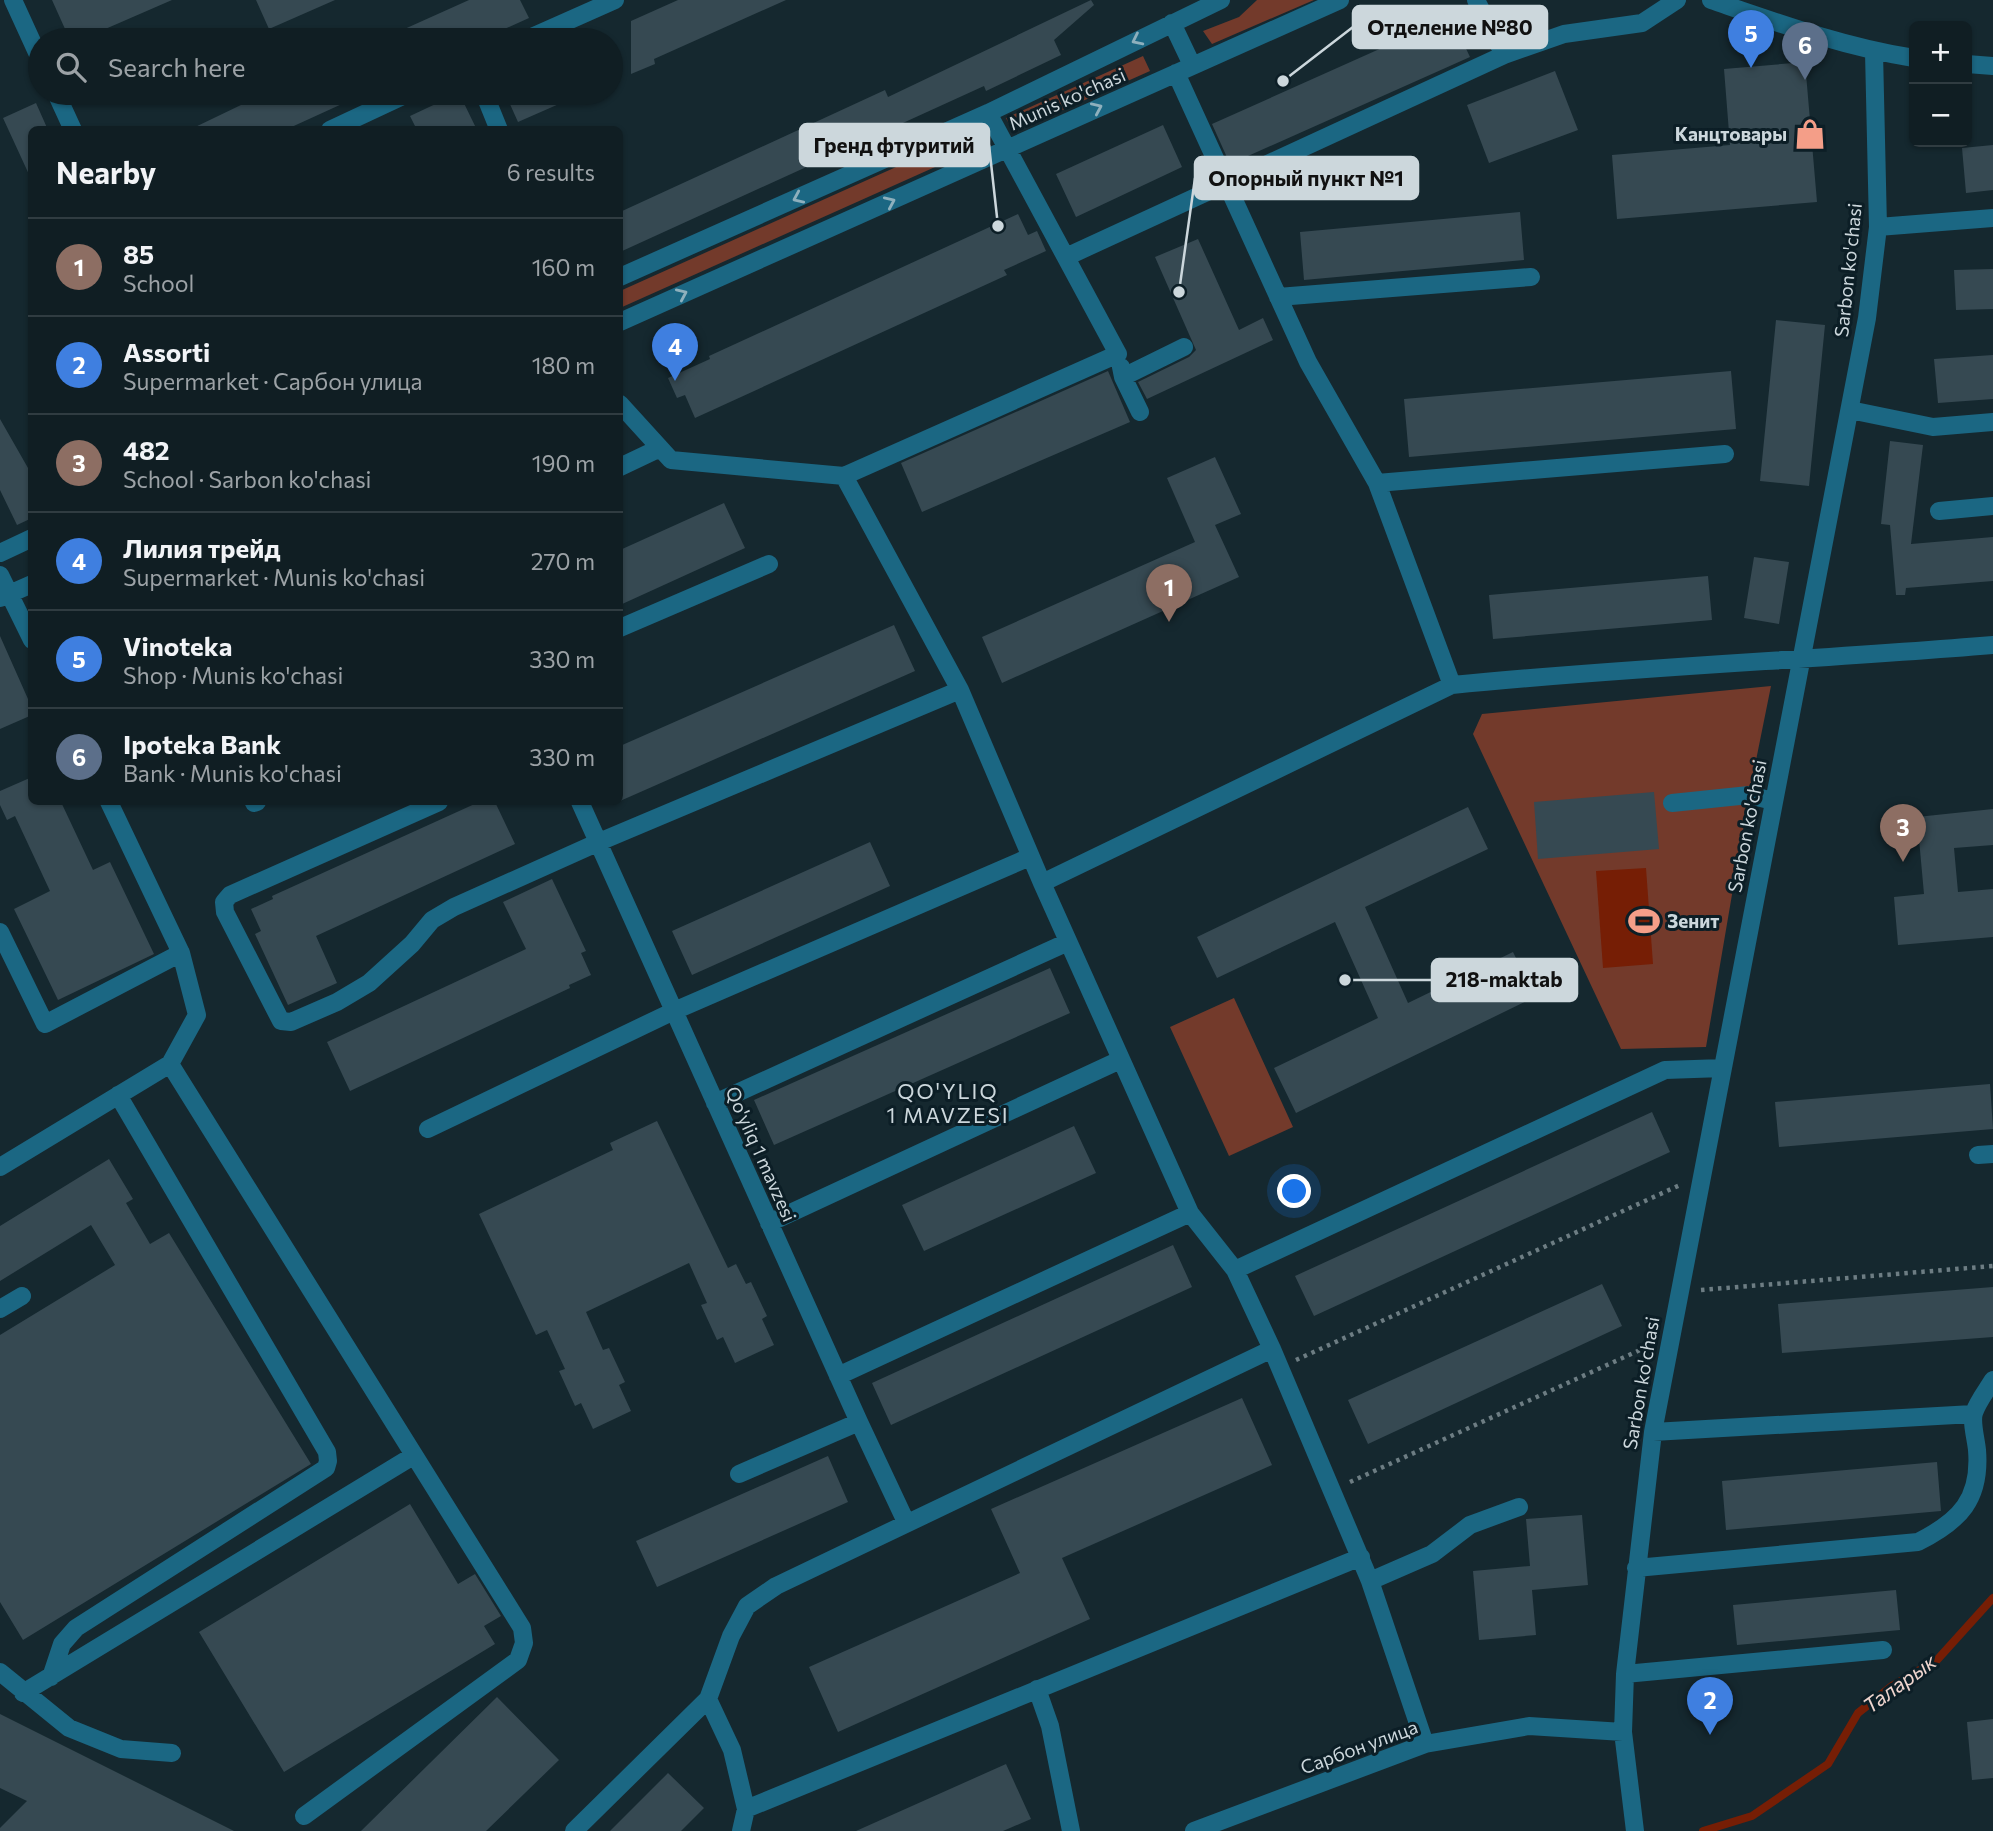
<!DOCTYPE html>
<html lang="en">
<head>
<meta charset="utf-8">
<style>
  body { margin:0; font-family:Commissioner,sans-serif; background:#19272b; color:#f1f3f6 }
  .controls { position:absolute; right:21px; top:21px; display:grid; overflow:hidden; border-radius:10px; box-shadow:0 2px 5px #0004 }
  .controls button { width:63px; height:63px; display:grid; place-items:center; padding:0; border:0; border-bottom:2px solid #303c41; background:#101e23; color:#f1f3f6; font:35px sans-serif }
  .you { position:absolute; left:1295px; top:1192px; width:24px; height:24px; margin:-18px; border:5px solid #fff; border-radius:50%; background:#1a73e8; box-shadow:0 0 0 10px #1a73e833 }
  .badge { display:grid; place-items:center; width:46px; height:46px; border-radius:50%; background:#b45309; color:#fff; font-size:23px; font-weight:700 }
  .pin { position:absolute; translate:-50% -58px; filter:drop-shadow(0 2px 4px #0008) }
  .pin::after { content:''; position:absolute; top:37px; width:24px; height:21px; background:inherit; clip-path:polygon(0 0,100% 0,50% 100%) }
  .list { margin:0; padding:0; list-style:none }
  h2 { display:flex; justify-content:space-between; align-items:center; height:91px; margin:0; padding:0 28px; font-size:30px }
  h2 small { font-size:23px; font-weight:400; color:#9ca2a6 }
  .list li { display:grid; grid-template-columns:46px 1fr auto; gap:21px; align-items:center; box-sizing:border-box; height:98px; padding:0 28px; border-top:2px solid #303c41 }
  .list b { display:block; font-size:26px; white-space:nowrap }
  .list p { margin:0; font-size:23px; white-space:nowrap; color:#9ca2a6 }
  .list em { font-size:23px; font-style:normal; color:#9ca2a6 }
  .icon { flex:none; width:38px; height:38px; fill:none; stroke:currentColor; stroke-width:2; stroke-linecap:round; stroke-linejoin:round }
  .map { position:relative; flex:none; width:1993px; height:1831px; overflow:hidden }
  .search { position:absolute; background:#101e23; box-shadow:0 2px 5px #0004; left:28px; top:28px; width:595px; height:77px; display:flex; align-items:center; gap:18px; box-sizing:border-box; padding:0 24px; border-radius:38px; color:#9ca2a6; font-size:26px }
  .panel { position:absolute; background:#101e23; box-shadow:0 2px 5px #0004; left:28px; top:126px; width:595px; height:679px; border-radius:10px }
  .map>svg:first-child { display:block }
  .green { fill:#733a2b }
  .water { fill:#761e05 }
  .lines { fill:none; stroke-linecap:round; stroke-linejoin:round }
  .stream { stroke:#761e05; stroke-width:8 }
  .building { fill:#364952 }
  .path { stroke:#6d7d83; stroke-width:4.5; stroke-dasharray:3.5 5; stroke-linecap:butt }
  .minor { stroke:#1b6783; stroke-width:18 }
  .oneway { stroke:#8eb0bd }
  .labels { text-anchor:middle; stroke-width:6; stroke-linejoin:round; paint-order:stroke }
  .street-label { font-size:19px; fill:#ccd7dc; stroke:#0c1e26 }
  .poi-label { font-size:19px; font-weight:bold; fill:#ccd7dc; stroke:#0c1e26; text-anchor:end }
  .neighbourhood-label { font-size:21px; letter-spacing:2px; fill:#ccd7dc; stroke:#0c1e26 }
  .water-label { font-size:21px; font-style:italic; fill:#efd5ce; stroke:#0c1e26 }
  .leader { fill:none; stroke:#ccd7dc; stroke-width:2.5 }
  .callout-dot { fill:#ccd7dc; stroke:#0c1e26; stroke-width:2.5 }
  .callout { fill:#ccd7dc; stroke:#ccd7dc; stroke-width:2.5 }
  .callout-label { font-size:21px; text-anchor:middle; font-weight:bold; fill:#111 }
</style>
</head>
<body>
<div class="map">
<svg width="1993" height="1831" viewBox="0 0 1993 1831">
  <rect width="100%" height="100%" fill="#15282f"/>
  <!-- green -->
  <path class="green" d="M1257 0H1314L1212 44 1203 31 1239 17Z
    M1143 56 1150 71 1013 132 1006 118Z
    M974 132 982 146 620 308V291Z
    M1771 686 1749 795 1706 1047 1621 1049 1473 734 1482 714Z
    M1234 998 1293 1127 1229 1156 1170 1027Z"/>
  <!-- water -->
  <path class="water" d="M1646 868 1653 964 1603 968 1596 871Z"/>
  <g class="lines">
    <!-- stream -->
    <path class="stream" d="M1703 1831 1752 1816 1828 1764 1858 1713 1892 1686 1937 1660 1993 1598"/>
  </g>
  <!-- building -->
  <path class="building" d="M52 0H172L80 40H70Z
    M256 0H335L269 29Z
    M469 0H520L529 18 480 40H380Z
    M678 0H786L654 59 655 64 631 74V21Z
    M1091 0 1094 5 1054 40 1061 55 986 91 984 86 620 252V212L885 90 888 97Z
    M1451 17 1470 57 1230 164 1212 124Z
    M1805 62 1817 202 1617 219 1612 155 1730 145 1724 69Z
    M1555 71 1578 130 1489 163 1467 105Z
    M266 93H366L285 130H189Z
    M459 93 477 130H417L410 116Z
    M505 93H584L518 122Z
    M36 103 48 130H32V181L3 118Z
    M1163 125 1182 167 1076 217 1056 174Z
    M1993 145V190L1966 193 1962 148Z
    M1520 212 1524 260 1304 280 1300 232Z
    M1018 214 1028 235 1037 231 1046 251 1004 270 1007 275 695 418 685 395 677 398 668 378 710 359 709 356Z
    M1198 239 1239 330 1263 318 1273 340 1147 399 1138 382 1189 357 1196 350 1155 257Z
    M1993 269V309L1956 310 1954 270Z
    M1776 320 1825 325 1809 486 1760 481Z
    M1993 355V399L1938 403 1934 359Z
    M1108 371 1130 422 922 512 901 463Z
    M1731 371 1736 429 1409 457 1404 399Z
    M0 419 32 475V518L17 525 0 490Z
    M1890 441 1923 445 1911 544 1993 537V581L1906 588 1905 595H1896L1890 525 1881 524Z
    M1215 457 1241 514 1215 525 1239 577 1002 683 982 637 1195 542 1167 478Z
    M724 503 745 548 620 605V550Z
    M1754 557 1789 562 1779 624 1744 618Z
    M1708 576 1712 620 1493 639 1489 595Z
    M894 625 915 671 620 801V746Z
    M0 636 32 708V715L0 729Z
    M32 777V802H61L93 870 110 862 154 954 58 1000 14 909 50 891 15 816 7 820 0 805V791Z
    M1654 792 1659 849 1538 859 1534 802Z
    M479 802H495L515 844 316 936 337 983 288 1005 255 934 261 931 251 909 273 899 272 896Z
    M1468 807 1488 849 1365 907 1408 1003 1513 952 1535 997 1296 1113 1274 1068 1378 1018 1335 922 1217 978 1197 937Z
    M1993 809V845L1954 848 1958 892 1993 889V937L1898 945 1894 897 1924 894 1917 817Z
    M870 842 890 886 692 975 672 931Z
    M552 879 586 951 581 953 591 975 569 985 570 988 350 1091 327 1042 526 949 503 902Z
    M1050 968 1070 1013 774 1145 754 1100Z
    M1990 1084 1993 1129 1779 1147 1775 1102Z
    M1652 1112 1670 1152 1314 1316 1295 1276Z
    M657 1121 728 1268 736 1264 746 1284 751 1282 767 1316 762 1319 774 1345 735 1363 723 1337 717 1340 701 1305 707 1303 689 1263 586 1312 603 1350 609 1348 625 1382 619 1385 631 1411 593 1429 581 1403 575 1406 559 1371 565 1369 547 1330 536 1335 479 1214 613 1150 610 1143Z
    M1074 1126 1096 1173 924 1251 902 1205Z
    M109 1159 133 1199 126 1203 150 1244 169 1233 311 1464 23 1640 0 1602V1335L115 1265 91 1225 0 1281V1226Z
    M1173 1245 1192 1287 891 1425 872 1383Z
    M1602 1284 1622 1326 1368 1444 1348 1400Z
    M1993 1287V1337L1782 1353 1778 1304Z
    M1242 1398 1272 1465 1062 1558 1090 1619 838 1732 809 1667 1020 1573 991 1509Z
    M828 1456 848 1502 657 1587 636 1541Z
    M1937 1462 1941 1511 1726 1530 1722 1481Z
    M410 1504 458 1584 475 1574 501 1616 484 1626 495 1644 284 1772 199 1632Z
    M1582 1515 1588 1585 1532 1590 1536 1635 1479 1640 1473 1571 1530 1566 1526 1519Z
    M1896 1590 1900 1630 1737 1645 1733 1605Z
    M497 1697 559 1760 486 1831H361Z
    M0 1714 234 1831H0V1828L27 1801 0 1788Z
    M1993 1719V1778L1972 1780 1967 1722Z
    M1006 1764 1031 1819 1003 1831H856Z
    M668 1773 704 1808 681 1831H610Z"/>
  <g class="lines">
    <!-- path -->
    <path class="path" d="M1701 1290 1993 1266
      M1296 1360 1680 1185
      M1350 1482 1651 1345"/>
    <!-- minor -->
    <path class="minor" d="M13 0 40 59
      M1476 0 1504 55
      M1711 0C1778 23 1844 47 1914 58
      M1172 23 1192 65
      M525 40 615 0
      M1967 64 1993 66
      M1176 73 1308 362 1377 483 1452 685
      M56 93 73 130
      M484 93 499 130
      M330 130 409 93
      M1878 227 1993 218
      M1066 257 1504 55 1564 34 1642 23 1677 0
      M620 277 988 113 1221 0
      M1278 297 1531 277
      M620 322 1340 0
      M1121 367 1123 377 1140 412
      M1123 377 1184 347
      M620 404 671 460 844 476 1118 354 988 113
      M1850 410 1933 427 1993 422
      M620 467 660 448
      M844 476 960 690 1042 883 1190 1213 1235 1270 1272 1349 1370 1581 1425 1744
      M1377 483 1725 454
      M1939 511 1993 506
      M0 553 32 538
      M0 575 32 640
      M0 598 32 584
      M620 628 769 564
      M439 802 230 895 224 902 225 912 281 1021 291 1022 337 1002 369 983 412 944 432 920 454 907 599 842 960 690
      M580 802 859 1422 906 1522
      M254 803 257 802
      M1672 803 1749 795 1773 801
      M1042 883 1452 685C1632 667 1813 660 1993 645
      M0 932 45 1024 181 953 109 802
      M181 953 197 1015 170 1064 522 1628 524 1643 518 1660 304 1816
      M715 1103 1068 942
      M428 1129 674 1011 1030 857
      M1978 1155 1993 1154
      M0 1167 170 1064
      M769 1223 1120 1060
      M1235 1270 1665 1070 1723 1068
      M0 1309 22 1296
      M838 1376 1190 1213
      M1653 1432 1973 1414
      M739 1474 859 1422
      M1636 1568 1918 1542C1960 1521 1981 1499 1977 1450 1976 1439 1971 1422 1974 1413 1978 1401 1987 1390 1993 1380
      M1370 1581 1432 1554 1470 1525 1519 1507
      M0 1672 69 1728 121 1749 172 1753
      M1625 1674 1883 1650
      M51 1677 62 1644 76 1628 326 1468 328 1461 327 1452 118 1095
      M1037 1689 1050 1726 1071 1831
      M23 1693 413 1456
      M708 1699 732 1750 746 1809 1361 1557
      M574 1831 708 1699 731 1636 747 1606 776 1586 1272 1349
      M741 1831 746 1809
      M1194 1831 1425 1744 1529 1726 1623 1732
      M1635 1831 1623 1732 1625 1674 1653 1432 1867 318 1878 227 1874 52"/>
  </g>
  <!-- one-way arrows -->
  <defs><path id="oneway-chevron" d="M-2-3.5L2.5 0L-2 3.5" fill="none" stroke-width="1.6" stroke-linecap="round" stroke-linejoin="round" transform="scale(1.75)"/></defs>
  <g class="oneway">
    <use href="#oneway-chevron" transform="translate(1137 40) rotate(154)"/>
    <use href="#oneway-chevron" transform="translate(1097 108) rotate(-24)"/>
    <use href="#oneway-chevron" transform="translate(798 198) rotate(156)"/>
    <use href="#oneway-chevron" transform="translate(890 202) rotate(-24)"/>
    <use href="#oneway-chevron" transform="translate(682 294) rotate(-24)"/>
  </g>
  <!-- icons -->
  <defs>
    <symbol id="shop-bare" viewBox="-9 -9 18 18"><path d="M-5-2.5h2.3a2.7 3.5 0 0 1 5.4 0H5L5.5 6h-11ZM-1.5-2.5h3a1.5 2.3 0 0 0-3 0Z" fill="#f49e88" stroke="#0c1e26" stroke-width="2.5" paint-order="stroke"/></symbol>
    <symbol id="stadium-bare" viewBox="-9 -9 18 18"><path d="M0-5a6.5 5 0 1 0 0 10a6.5 5 0 1 0 0-10ZM-3.5-1.8h7v3.6h-7Z" fill="#f49e88" stroke="#0c1e26" stroke-width="2.5" paint-order="stroke"/></symbol>
  </defs>
  <g fill-rule="evenodd">
    <use href="#shop-bare" x="1788" y="112" width="44" height="44"/>
    <use href="#stadium-bare" x="1622" y="899" width="44" height="44"/>
  </g>
  <g class="labels">
    <!-- street labels -->
    <g class="street-label">
      <text transform="translate(1067 99) rotate(-24)" y="7">Munis ko'chasi</text>
      <text transform="translate(1848 270) rotate(-84)" y="7">Sarbon ko'chasi</text>
      <text transform="translate(1747 826) rotate(-79)" y="7">Sarbon ko'chasi</text>
      <text transform="translate(761 1154) rotate(66)" y="7">Qo'yliq 1 mavzesi</text>
      <text transform="translate(1641 1383) rotate(-80)" y="7">Sarbon ko'chasi</text>
      <text transform="translate(1359 1747) rotate(-20)" y="7">Сарбон улица</text>
    </g>
    <!-- poi labels -->
    <g class="poi-label">
      <text x="1787" y="141">Канцтовары</text>
      <text x="1667" y="928" text-anchor="start">Зенит</text>
    </g>
    <!-- neighbourhood labels -->
    <g class="neighbourhood-label">
      <text x="948" y="1099">QO'YLIQ<tspan x="948" dy="24">1 MAVZESI</tspan></text>
    </g>
    <!-- water labels -->
    <g class="water-label">
      <text transform="translate(1900 1684) rotate(-36)" y="7">Таларык</text>
    </g>
  </g>
  <!-- callouts -->
  <path class="leader" d="M1283 81L1353 27M998 226L989 145M1179 292L1195 178M1345 980L1432 980"/>
  <g class="callout-dot">
    <circle cx="1283" cy="81" r="7"/>
    <circle cx="998" cy="226" r="7"/>
    <circle cx="1179" cy="292" r="7"/>
    <circle cx="1345" cy="980" r="7"/>
  </g>
  <g class="callout">
    <rect x="1353" y="6" width="194" height="42" rx="7"/>
    <rect x="800" y="124" width="189" height="42" rx="7"/>
    <rect x="1195" y="157" width="223" height="42" rx="7"/>
    <rect x="1432" y="959" width="145" height="42" rx="7"/>
  </g>
  <g class="callout-label">
    <text x="1450" y="35">Отделение №80</text>
    <text x="894" y="153">Гренд фтуритий</text>
    <text x="1306" y="186">Опорный пункт №1</text>
    <text x="1504" y="987">218-maktab</text>
  </g>
</svg>
<div class="controls">
<button>+</button>
<button>−</button>
</div>
<div class="you"></div>
<div class="pin badge" style="left:1169px;top:622px;background:#8d6e63">1</div>
<div class="pin badge" style="left:1710px;top:1735px;background:#3f7fe0">2</div>
<div class="pin badge" style="left:1903px;top:862px;background:#8d6e63">3</div>
<div class="pin badge" style="left:675px;top:381px;background:#3f7fe0">4</div>
<div class="pin badge" style="left:1751px;top:68px;background:#3f7fe0">5</div>
<div class="pin badge" style="left:1805px;top:80px;background:#5c6f8a">6</div>
<div class="search"><svg class="icon" aria-label="search" viewBox="0 0 24 24"><circle cx="10" cy="10" r="6"/><path d="M15 15l6 6"/></svg>Search here</div>
<section class="panel">
<h2>Nearby<small>6 results</small></h2>
<ul class="list">
<li><span class="badge" style="background:#8d6e63">1</span><div><b>85</b><p>School</p></div><em>160 m</em></li>
<li><span class="badge" style="background:#3f7fe0">2</span><div><b>Assorti</b><p>Supermarket · Сарбон улица</p></div><em>180 m</em></li>
<li><span class="badge" style="background:#8d6e63">3</span><div><b>482</b><p>School · Sarbon ko'chasi</p></div><em>190 m</em></li>
<li><span class="badge" style="background:#3f7fe0">4</span><div><b>Лилия трейд</b><p>Supermarket · Munis ko'chasi</p></div><em>270 m</em></li>
<li><span class="badge" style="background:#3f7fe0">5</span><div><b>Vinoteka</b><p>Shop · Munis ko'chasi</p></div><em>330 m</em></li>
<li><span class="badge" style="background:#5c6f8a">6</span><div><b>Ipoteka Bank</b><p>Bank · Munis ko'chasi</p></div><em>330 m</em></li>
</ul>
</section>
</div>
</body>
</html>
